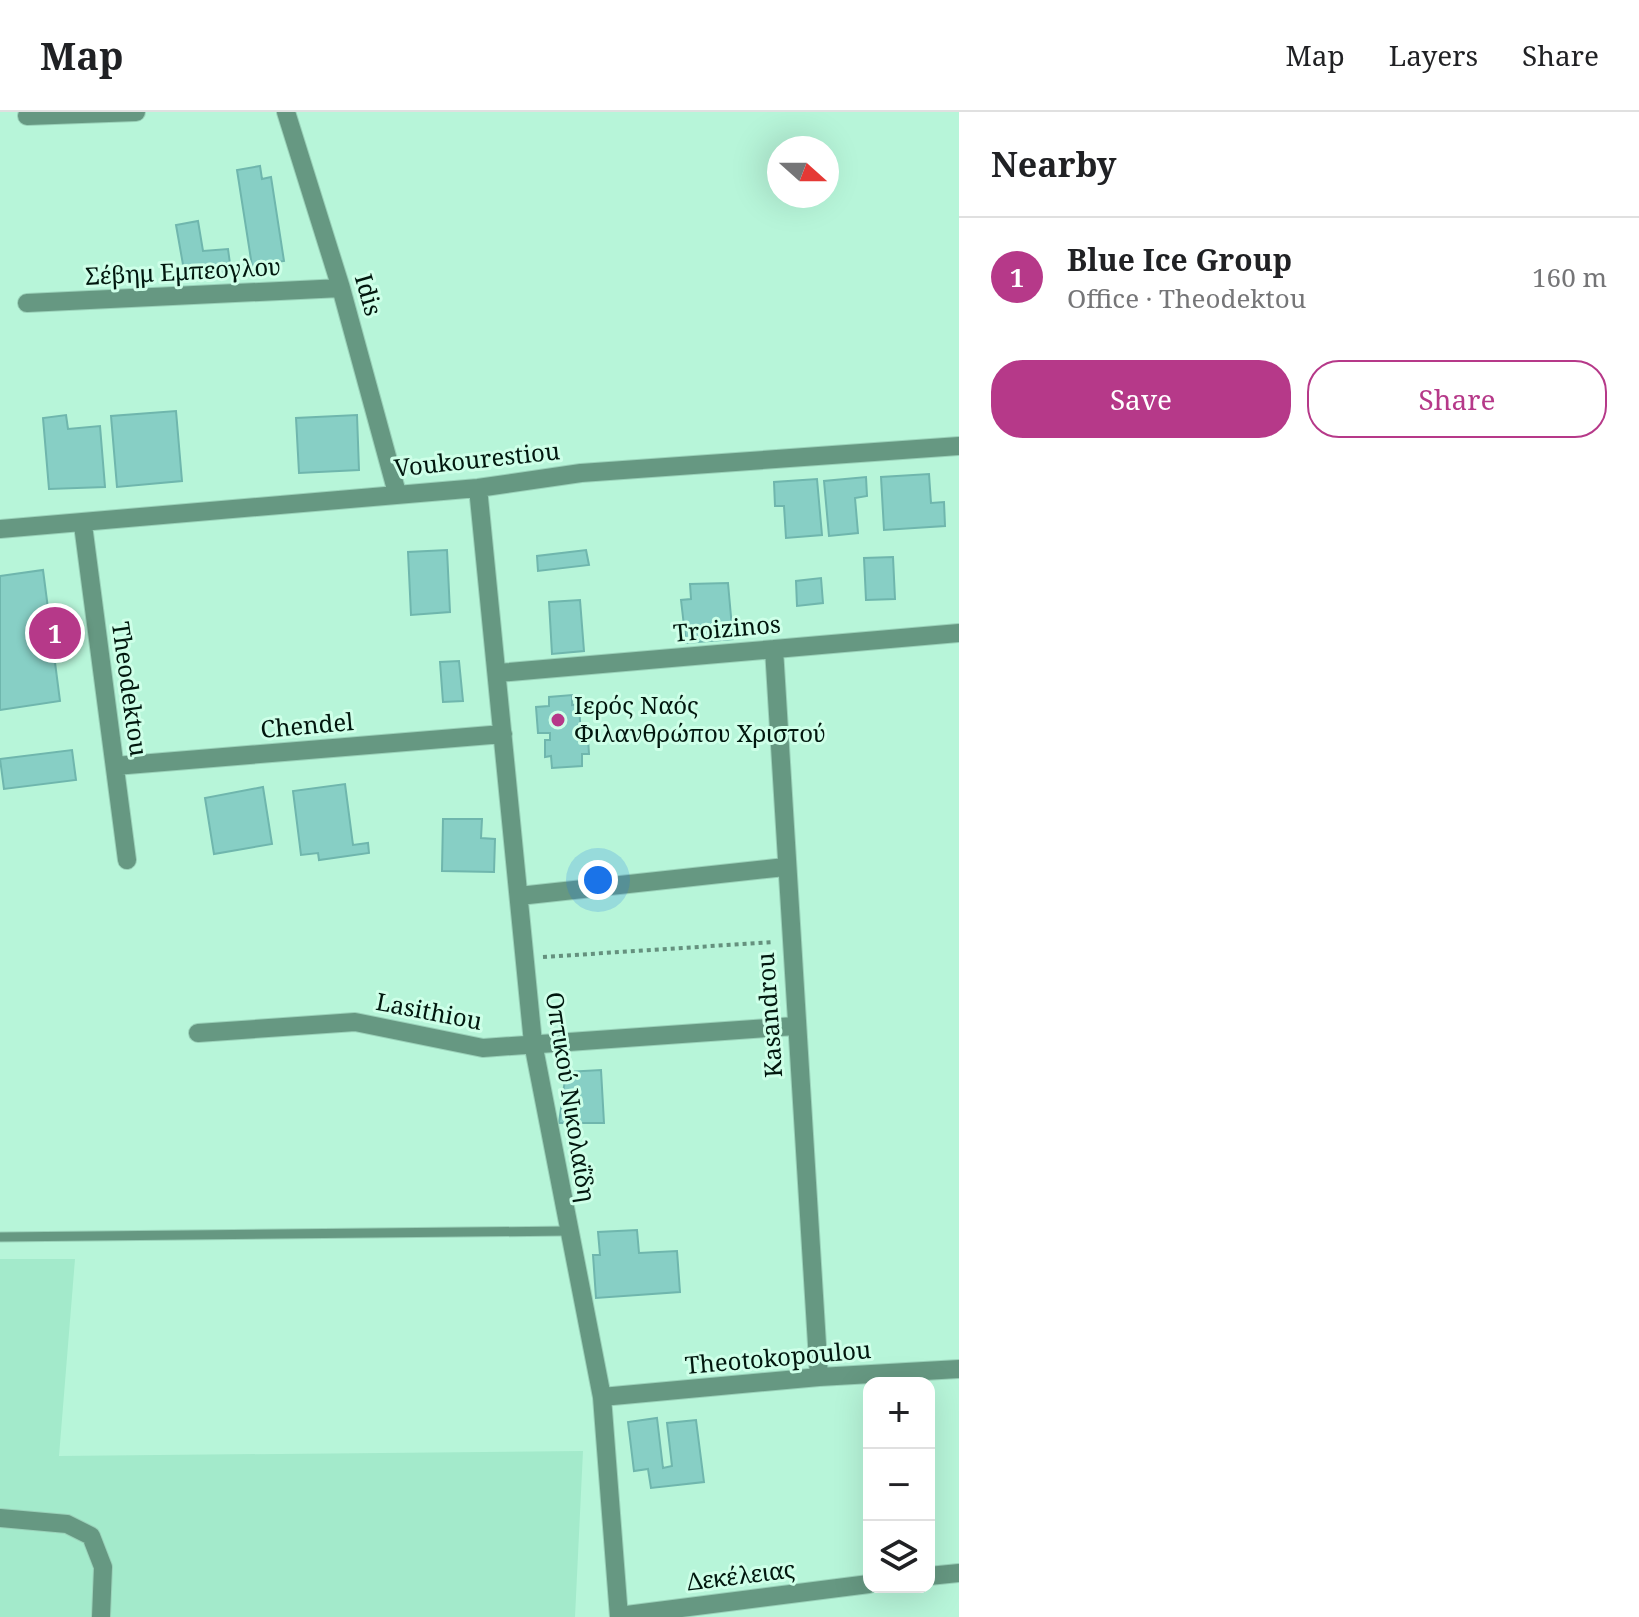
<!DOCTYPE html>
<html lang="en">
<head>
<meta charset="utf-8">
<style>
  body { margin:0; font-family:"Noto Serif",serif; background:#f2f2f2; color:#202124 }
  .controls { position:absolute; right:24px; bottom:24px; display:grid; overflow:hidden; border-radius:16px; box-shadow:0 8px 32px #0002 }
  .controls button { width:72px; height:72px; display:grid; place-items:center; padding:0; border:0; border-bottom:2px solid #e0e0e0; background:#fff; color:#202124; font:40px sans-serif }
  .compass { position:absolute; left:767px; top:24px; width:72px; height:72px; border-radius:50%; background:#fff; box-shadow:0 8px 32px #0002; rotate:111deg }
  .you { position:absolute; left:598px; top:768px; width:28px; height:28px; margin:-20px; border:6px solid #fff; border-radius:50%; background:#1a73e8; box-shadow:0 0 0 12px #1a73e833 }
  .badge { display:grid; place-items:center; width:52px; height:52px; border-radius:50%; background:#b63989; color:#fff; font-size:26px; font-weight:700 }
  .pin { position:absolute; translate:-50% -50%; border:4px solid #fff; box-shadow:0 2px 8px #0006 }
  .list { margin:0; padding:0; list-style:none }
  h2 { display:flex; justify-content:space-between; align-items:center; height:104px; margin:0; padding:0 32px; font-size:34px }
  h2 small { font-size:26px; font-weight:400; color:#757577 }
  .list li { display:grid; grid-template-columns:52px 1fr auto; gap:24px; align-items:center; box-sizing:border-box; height:120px; padding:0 32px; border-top:2px solid #e0e0e0 }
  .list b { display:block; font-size:30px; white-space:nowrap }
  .list p { margin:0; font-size:26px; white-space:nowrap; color:#757577 }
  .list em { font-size:26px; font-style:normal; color:#757577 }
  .actions { display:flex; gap:16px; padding:24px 32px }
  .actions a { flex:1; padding:18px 0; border:2px solid #b63989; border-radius:32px; text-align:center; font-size:28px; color:#b63989 }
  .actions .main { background:#b63989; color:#fff }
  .icon { flex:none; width:44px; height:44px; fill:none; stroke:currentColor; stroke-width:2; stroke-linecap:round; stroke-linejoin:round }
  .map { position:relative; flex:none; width:959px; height:1505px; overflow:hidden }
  header { display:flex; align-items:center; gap:48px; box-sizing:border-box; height:112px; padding:0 40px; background:#fff; border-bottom:2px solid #e0e0e0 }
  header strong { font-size:38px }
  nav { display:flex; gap:44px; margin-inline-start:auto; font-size:28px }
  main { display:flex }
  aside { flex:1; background:#fff }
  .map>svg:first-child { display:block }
  .built { fill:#a3eacb }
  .building { fill:#87cfc5; stroke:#6fb6ad; stroke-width:2 }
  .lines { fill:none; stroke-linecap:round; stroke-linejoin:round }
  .service-casing { stroke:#9ad1b9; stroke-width:11 }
  .minor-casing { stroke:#9ad1b9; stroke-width:20 }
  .path { stroke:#65917e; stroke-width:4; stroke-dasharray:4 4; stroke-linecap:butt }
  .service { stroke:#669882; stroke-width:9 }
  .minor { stroke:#669882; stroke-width:18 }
  .poi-dot { fill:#b63989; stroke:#ceffe8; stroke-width:3 }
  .labels { text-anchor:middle; stroke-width:6; stroke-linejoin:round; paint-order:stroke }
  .street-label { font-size:24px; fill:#01170e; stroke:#ceffe8 }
  .poi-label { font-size:24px; fill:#01170e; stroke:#ceffe8; text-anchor:start }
</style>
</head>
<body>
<header>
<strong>Map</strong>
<nav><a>Map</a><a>Layers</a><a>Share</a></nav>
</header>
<main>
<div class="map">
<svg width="959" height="1505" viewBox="0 0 959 1505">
  <rect width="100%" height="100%" fill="#b7f5d9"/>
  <!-- built -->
  <path class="built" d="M0 1147H75L59 1344 583 1339 575 1505H0Z"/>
  <!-- building -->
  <path class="building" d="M260 54 262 67 271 65 284 149 252 154 237 58Z
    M198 109 203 139 228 137 231 159 185 164 176 113Z
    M176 299 182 369 117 375 111 304Z
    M66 303 68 317 100 314 105 375 49 377 43 306Z
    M357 303 359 358 299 361 296 306Z
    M929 362 931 391 944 390 945 414 884 418 881 365Z
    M866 365 867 384 855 386 858 421 829 424 824 369Z
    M817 367 822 423 786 426 784 394H775L774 370Z
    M447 438 450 500 411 503 408 440Z
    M586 438 589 453 538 459 537 444Z
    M893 445 895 487 866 488 864 446Z
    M43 458 60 589 0 598V464Z
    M821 466 823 491 797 494 796 469Z
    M728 471 733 527 686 531 681 488 691 487 690 472Z
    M580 488 584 539 552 542 549 490Z
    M459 549 463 589 443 590 440 550Z
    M572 583V593L579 592 581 626H588L589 642H582V654L552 656 551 644 545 645V628H550V621H538L536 595 549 594V585Z
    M72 638 76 668 4 677 0 647Z
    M345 672 353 733 368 731 369 741 319 748 318 741 301 743 293 679Z
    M263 675 272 732 214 742 205 686Z
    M443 707H482L481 726 495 727 494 760 442 759Z
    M601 958 604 1011H559L566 960Z
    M637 1118 639 1141 677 1139 680 1180 596 1186 593 1143H600L598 1120Z
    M657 1306 663 1356 672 1354 667 1311 696 1308 704 1370 651 1376 648 1357 634 1359 628 1310Z"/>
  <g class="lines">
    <defs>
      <path id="service" d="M0 1125 568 1119"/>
      <path id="minor" d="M286 0 341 176 397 381
        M27 4 136 0
        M27 191 341 176
        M478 376 533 931 602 1285 619 1505
        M83 413 127 748
        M0 417 478 376 581 361 959 334
        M774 537 819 1265
        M498 561 959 521
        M115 654 503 622
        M519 784 785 755
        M198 921 355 910 483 936 795 914
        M602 1285 819 1265 959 1257
        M0 1406 67 1412 91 1424 103 1455 101 1505
        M929 1464 959 1461
        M619 1504 869 1472"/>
    </defs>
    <!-- service casing -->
    <use href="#service" class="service-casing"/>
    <!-- minor casing -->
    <use href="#minor" class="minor-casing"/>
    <!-- path -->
    <path class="path" d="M543 845 774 830"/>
    <!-- service -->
    <use href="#service" class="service"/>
    <!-- minor -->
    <use href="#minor" class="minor"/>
  </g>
  <!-- markers -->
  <circle class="poi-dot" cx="558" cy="608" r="8"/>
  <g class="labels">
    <!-- street labels -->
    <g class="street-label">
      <text transform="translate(183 160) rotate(-3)" y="8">Σέβημ Εμπεογλου</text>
      <text transform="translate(368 183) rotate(74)" y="8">Idis</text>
      <text transform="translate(477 348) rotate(-6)" y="8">Voukourestiou</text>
      <text transform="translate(727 517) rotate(-5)" y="8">Troizinos</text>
      <text transform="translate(129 577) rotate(82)" y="8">Theodektou</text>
      <text transform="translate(307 614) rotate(-5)" y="8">Chendel</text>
      <text transform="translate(429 900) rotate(11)" y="8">Lasithiou</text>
      <text transform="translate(770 903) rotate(-94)" y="8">Kasandrou</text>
      <text transform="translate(570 985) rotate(81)" y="8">Οπτικού Νικολαΐδη</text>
      <text transform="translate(778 1246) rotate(-5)" y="8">Theotokopoulou</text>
      <text transform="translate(741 1464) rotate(-7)" y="8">Δεκέλειας</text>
    </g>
    <!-- poi labels -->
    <g class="poi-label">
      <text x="574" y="602">Ιερός Ναός<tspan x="574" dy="28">Φιλανθρώπου Χριστού</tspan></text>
    </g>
  </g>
</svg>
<div class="controls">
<button>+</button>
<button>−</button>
<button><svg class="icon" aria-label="layers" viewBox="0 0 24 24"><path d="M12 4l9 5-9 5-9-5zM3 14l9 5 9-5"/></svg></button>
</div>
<svg class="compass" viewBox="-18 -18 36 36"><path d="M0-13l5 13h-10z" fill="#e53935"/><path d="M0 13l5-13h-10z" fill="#757577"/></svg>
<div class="you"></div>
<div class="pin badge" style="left:55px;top:521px">1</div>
</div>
<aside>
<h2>Nearby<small></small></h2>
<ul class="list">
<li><span class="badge">1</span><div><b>Blue Ice Group</b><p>Office · Theodektou</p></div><em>160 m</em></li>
</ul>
<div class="actions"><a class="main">Save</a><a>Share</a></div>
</aside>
</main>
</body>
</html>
